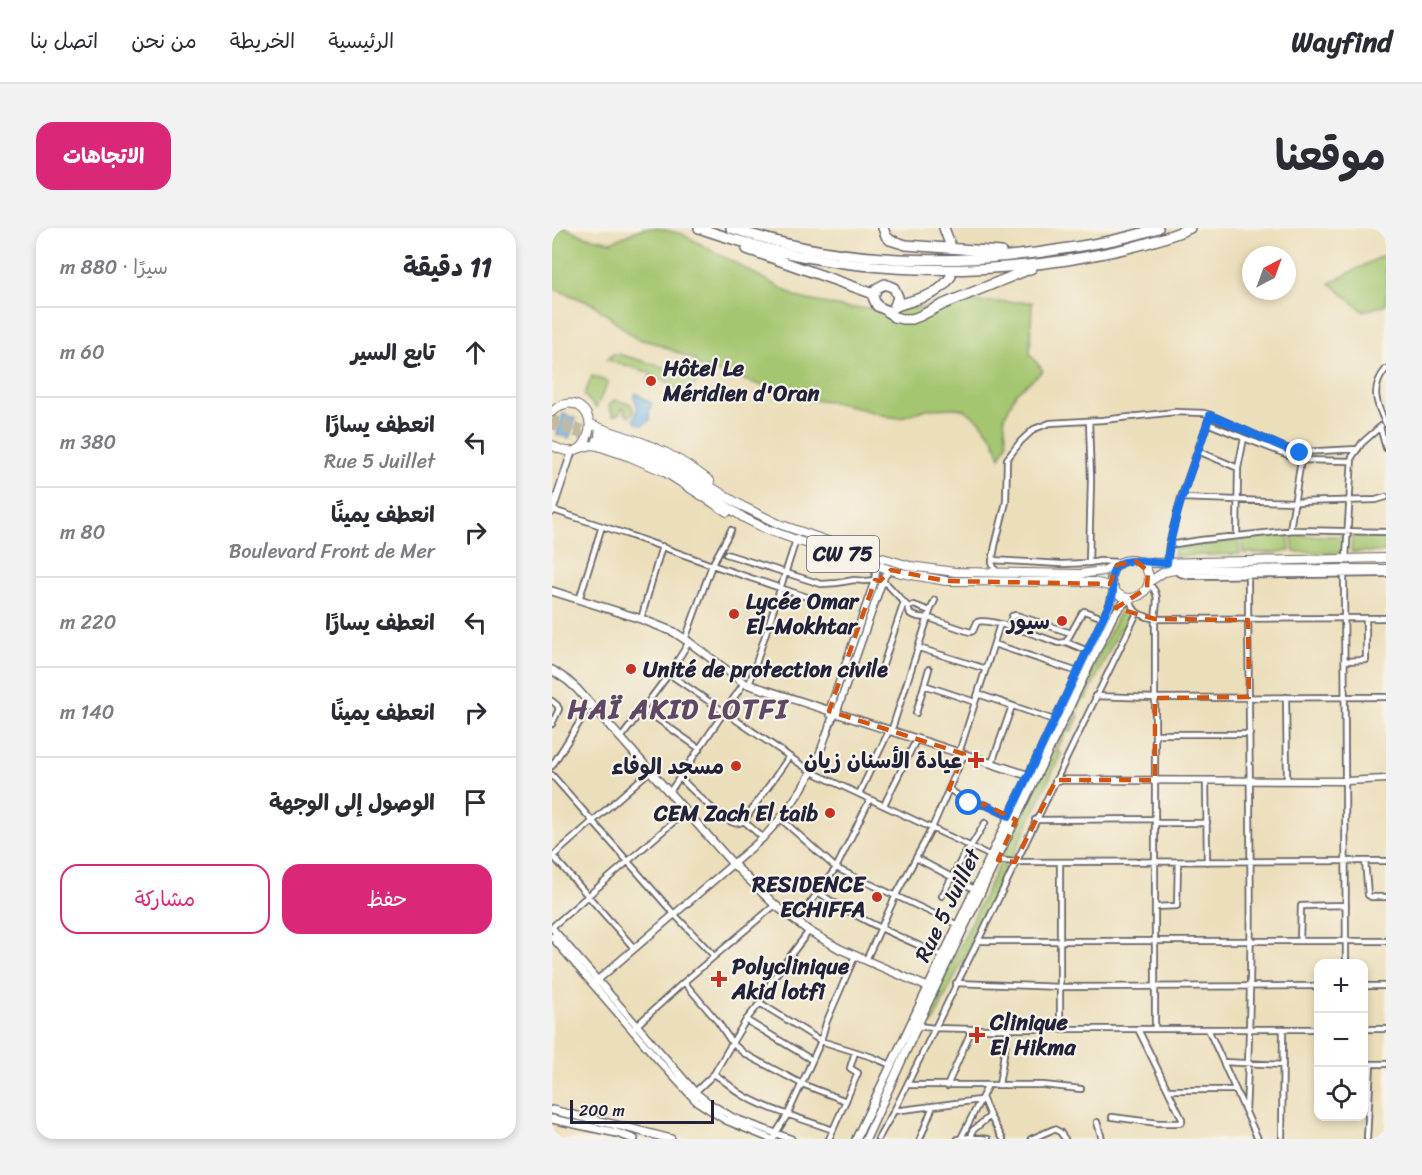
<!DOCTYPE html>
<html lang="ar">
<head>
<meta charset="utf-8">
<style>
  body { margin:0; font-family:Sriracha,"Playpen Sans Arabic",sans-serif; background:#f2f2f3; color:#2b2b33; direction:rtl }
  .controls { position:absolute; right:18px; bottom:18px; display:grid; overflow:hidden; border-radius:12px; box-shadow:0 3px 9px #0003 }
  .controls button { width:54px; height:54px; display:grid; place-items:center; padding:0; border:0; border-bottom:2px solid #e1e1e2; background:#fff; color:#2b2b33; font:30px sans-serif }
  .compass { position:absolute; left:690px; top:18px; width:54px; height:54px; border-radius:50%; background:#fff; box-shadow:0 3px 9px #0003; rotate:41deg }
  .scale { position:absolute; left:18px; bottom:15px; width:144px; box-sizing:border-box; padding-left:6px; border:3px solid #22223b; border-top:0; font-size:16px; line-height:21px; white-space:nowrap; color:#22223b; -webkit-text-stroke:4px #f7f3e8; paint-order:stroke }
  .stop { position:absolute; width:18px; height:18px; margin:-14px; border:4px solid #1a73e8; border-radius:50%; background:#fff }
  .stop.end { background:#1a73e8; border-color:#fff; box-shadow:0 2px 6px #0008 }
  .list { margin:0; padding:0; list-style:none }
  h2 { display:flex; justify-content:space-between; align-items:center; height:78px; margin:0; padding:0 24px; font-size:26px }
  h2 small { font-size:20px; font-weight:400; color:#7c7c81 }
  .list li { display:grid; grid-template-columns:39px 1fr auto; gap:18px; align-items:center; box-sizing:border-box; height:90px; padding:0 24px; border-top:2px solid #e1e1e2 }
  .list b { display:block; font-size:22px; white-space:nowrap }
  .list p { margin:0; font-size:20px; white-space:nowrap; color:#7c7c81 }
  .list em { font-size:20px; font-style:normal; color:#7c7c81 }
  .actions { display:flex; gap:12px; padding:18px 24px }
  .actions a { flex:1; padding:14px 0; border:2px solid #db2777; border-radius:18px; text-align:center; font-size:21px; color:#db2777 }
  .actions .main { background:#db2777; color:#fff }
  .icon { flex:none; width:33px; height:33px; fill:none; stroke:currentColor; stroke-width:2; stroke-linecap:round; stroke-linejoin:round }
  .map { position:relative; flex:none; width:834px; height:911px; overflow:hidden; direction:ltr; border-radius:18px }
  header { display:flex; align-items:center; gap:36px; box-sizing:border-box; height:84px; padding:0 30px; background:#fff; border-bottom:2px solid #e1e1e2 }
  header strong { font-size:28px }
  nav { display:flex; gap:33px; margin-inline-start:auto; font-size:21px }
  .intro { display:flex; align-items:center; justify-content:space-between; box-sizing:border-box; height:144px; padding:0 36px }
  h1 { margin:0; font-size:42px }
  .button { padding:15px 27px; border-radius:18px; background:#db2777; color:#fff; font-size:21px; font-weight:700 }
  main { display:flex; gap:36px; padding:0 36px }
  aside { flex:1; background:#fff; border-radius:18px; box-shadow:0 3px 9px #0003 }
  .map>svg:first-child { display:block }
  .green { fill:#a5c66f; stroke:#647455; stroke-width:1.5 }
  .water { fill:#6eb2e4; stroke:#486a90; stroke-width:1.5 }
  .lines { fill:none; stroke-linecap:round; stroke-linejoin:round }
  .primary-tunnel { stroke:#c3b8a1; stroke-width:8; stroke-dasharray:8 4; stroke-linecap:butt }
  .minor-casing { stroke:#686467; stroke-width:8 }
  .tertiary-casing { stroke:#686467; stroke-width:9 }
  .secondary-casing { stroke:#686467; stroke-width:10 }
  .primary-casing { stroke:#686467; stroke-width:10 }
  .motorway-casing { stroke:#686467; stroke-width:12 }
  .minor { stroke:#fff; stroke-width:4.5 }
  .tertiary { stroke:#fff; stroke-width:6 }
  .secondary { stroke:#fff; stroke-width:7 }
  .primary { stroke:#fff; stroke-width:8 }
  .motorway { stroke:#fff; stroke-width:9 }
  .route { stroke:#1a73e8; stroke-width:8 }
  .marked { fill:none; stroke:#d45411; stroke-width:4.5; stroke-dasharray:12 8; stroke-linejoin:round }
  .poi-dot { fill:#c8321e; stroke:#f7f3e8; stroke-width:2 }
  .labels { text-anchor:middle; stroke-width:4.5; stroke-linejoin:round; paint-order:stroke }
  .shield { fill:#f7f3e8; stroke:#62616f; stroke-width:1.5 }
  .shield-label { font-size:21px; font-weight:bold; fill:#22223b }
  .poi-label { font-size:22px; font-weight:bold; fill:#22223b; stroke:#f7f3e8; text-anchor:start }
  .street-label { font-size:22px; fill:#22223b; stroke:#f7f3e8 }
  .district-label { font-size:28px; font-weight:bold; letter-spacing:1.5px; fill:#5e4865; stroke:#f7f3e8 }
</style>
</head>
<body>
<header>
<strong>Wayfind</strong>
<nav><a>الرئيسية</a><a>الخريطة</a><a>من نحن</a><a>اتصل بنا</a></nav>
</header>
<div class="intro"><h1>موقعنا</h1><a class="button">الاتجاهات</a></div>
<main>
<div class="map">
<svg width="834" height="911" viewBox="0 0 834 911">
  <rect width="100%" height="100%" fill="#f7f3e8"/>
  <filter id="ink" filterUnits="userSpaceOnUse"><feTurbulence type="fractalNoise" baseFrequency=".0167" numOctaves="2"/><feDisplacementMap in="SourceGraphic" scale="12" xChannelSelector="R" yChannelSelector="G"/><feConvolveMatrix kernelMatrix="1 2 1 2 8 2 1 2 1" color-interpolation-filters="sRGB"/></filter>
  <filter id="wash" filterUnits="userSpaceOnUse"><feTurbulence type="fractalNoise" baseFrequency=".008" numOctaves="4" result="noise"/><feDisplacementMap in="SourceGraphic" scale="24" xChannelSelector="R" yChannelSelector="G"/><feGaussianBlur stdDeviation="1.35" result="paint"/><feColorMatrix in="noise" values="0 0 0 0 0 0 0 0 0 0 0 0 0 0 0 0 0 1.4 0 .05"/><feComposite in="paint" operator="in"/></filter>
  <g filter="url(#wash)">
    <rect width="100%" height="100%" fill="#ebdeba"/>
    <!-- green -->
    <path class="green" d="M0 0H14L32 8 59 14 91 0H105L130 6 247 70 294 80H384L417 74H480L478 126 491 143 464 165 452 190 455 216 448 229 441 210 429 194 413 182 405 180 374 181 348 190 338 189 295 177 275 173 259 172 148 139 144 135 143 132 103 115 85 111 41 76 0 60Z
      M834 26V77L811 83 778 55Z
      M61 126H66L147 149 138 165 127 160 126 161 119 159 118 157 112 152H104L101 155 96 153 99 145 55 132Z
      M40 148 56 154 44 180 32 167Z
      M62 172 79 176 82 184 77 188 72 184 74 181 70 180C68 185 67 188 61 187L57 178Z
      M736 306 738 323 721 325H691L690 312Z
      M739 306 757 308H792L790 325 742 324Z
      M800 308 834 309V324H799Z
      M686 312 688 326 622 328 623 321Z
      M573 379 576 381 578 385 572 402 568 400 534 471 531 470 525 484 527 488 519 504H514L505 522 509 526 459 632 455 631 451 640 454 642 380 796 376 794 393 749 510 506 512 502 517 501 524 488 521 483 564 391 570 381Z"/>
    <!-- water -->
    <path class="water" d="M84 165 100 176 97 182 98 192 91 197 85 195 82 191C86 184 86 176 82 169Z
      M11 186 24 191 17 210 5 206Z"/>
  </g>
  <g filter="url(#ink)">
    <g class="lines">
      <!-- primary-tunnel -->
      <path class="primary-tunnel" d="M0 191 47 206
        M0 197 45 212"/>
      <defs>
        <path id="minor" d="M658 187 731 219 748 224 806 221
          M537 193 539 252 537 335 548 333 566 334
          M834 196C824 176 818 160 834 141
          M829 198 828 199 834 220
          M692 210 749 232 738 302
          M646 223 686 240 692 210 655 195
          M749 232 799 233
          M1 282 74 306 160 337 255 369
          M685 308 686 240
          M617 317 629 270 741 274 824 272 834 269
          M174 326 269 356 285 355 302 352 314 353 323 352 330 354 335 356 350 372 356 379 358 386 366 389 377 390 418 404 421 403 425 394C438 389 492 410 507 415L514 414 536 423
          M794 330 800 229 810 215 828 199
          M440 332 509 336 537 335
          M615 335 617 317 649 312 742 302 834 304
          M444 344 440 335 443 318 454 274 455 231 469 213 482 201 498 195 551 192 623 184 652 185 658 187 629 270
          M625 344 629 346 638 348 834 346
          M792 347 794 736
          M597 356C609 366 604 377 603 391V800
          M578 370C581 386 588 387 603 391L834 390
          M27 372 50 298
          M378 383 383 372
          M89 391 110 318
          M456 399 460 388 464 387 519 405
          M133 412 160 337 179 302
          M514 414 530 385 532 383 551 390
          M442 416 526 444
          M367 420 434 441
          M793 433 814 432V390
          M329 443 352 374
          M117 446 260 544 439 628
          M197 457 244 312
          M372 457 423 474
          M426 466 502 492
          M543 468 603 470 834 469
          M734 469 735 552
          M0 473 5 477 7 481 0 496
          M91 481 148 521
          M364 485 377 441
          M339 504 378 383 362 377 356 379
          M603 506H698
          M69 510 117 446 137 414
          M407 525 448 396
          M440 535 460 478
          M0 538 39 476
          M0 547 122 686 162 728
          M128 550C140 561 168 591 182 595 187 596 188 595 192 593L237 529
          M654 552 655 634
          M397 561 417 575 434 577 457 588
          M117 565 192 455
          M307 566 337 503
          M332 577 364 512
          M229 591 284 640 406 697
          M483 592 603 591
          M192 593 211 610
          M603 595H655
          M0 627 82 720
          M1 628 98 543
          M364 630 422 661
          M446 632 463 634 834 633
          M813 633 816 667 819 669H834
          M508 634V801
          M266 664C304 691 348 709 391 728
          M390 668 410 630 419 618 433 595
          M603 679 625 678 626 634
          M244 694 284 640 318 571
          M0 699 134 583
          M748 712 749 678 794 677
          M426 713H834
          M314 732 344 667 380 600 412 526
          M132 754 166 794 180 815 193 826 250 856 294 873
          M404 755 509 759 766 758
          M812 758H834
          M208 775 269 813 320 829 339 837
          M194 792 260 832
          M366 798 382 800 420 801H766
          M83 799 132 754 223 677
          M656 801 706 911
          M812 801H834
          M671 834 731 837
          M162 846C172 852 180 860 189 866 215 882 252 891 281 902
          M355 857H491L529 861
          M447 857 456 801
          M395 858 420 801
          M616 862H684
          M141 866 162 846 180 815 194 792 208 775 220 752 257 703
          M430 869 438 888 451 911
          M342 883 428 872
          M694 884C703 706 696 527 696 348
          M560 889 606 895H628L630 894V891L586 801
          M545 894 550 911
          M409 910 436 857
          M222 911 224 905 236 886 269 813 274 795 303 728
          M277 911 306 845 298 840 303 824
          M326 911 342 883 426 713 585 385
          M368 911 381 878
          M406 911 419 909 436 911
          M420 911V903L438 888
          M479 911 502 901 508 904 513 911
          M730 911 731 801
          M815 911 819 836H834"/>
        <path id="tertiary" d="M0 284 20 223
          M278 486 277 483 323 352 324 344 321 336
          M504 552 794 553 834 551
          M0 700 144 865 157 875 182 890 239 911
          M0 709 107 833 144 873 173 892 219 911
          M41 756 211 610C230 590 246 569 259 545 268 528 273 509 280 491L284 486 330 354 333 347 339 342"/>
        <path id="secondary" d="M0 363 89 391 122 404 137 414 192 455 478 548
          M0 442 15 452 25 461 181 636 223 677 257 703 288 721 378 760
          M0 882 69 898 119 911
          M0 891 65 905 82 911
          M304 911 559 375 562 360
          M314 911 375 777 560 390 567 380 577 370"/>
        <path id="primary" d="M0 184C20 163 46 185 35 210 32 217 29 221 22 223 13 224 7 222 0 217
          M39 196C57 204 78 209 97 217 119 226 139 238 158 253
          M47 206 87 219 117 233 190 278 227 296 293 319 358 338 403 344 528 346 551 343 569 334
          M45 212 75 222 109 235 127 246 192 290 214 301 247 313 349 345 394 353 541 354 561 359
          M29 220 40 217 46 218 78 229 111 243 175 284
          M559 351a19 19 0 1 1 38 0a19 19 0 1 1-38 0Z
          M584 333 604 335 834 330
          M597 354 612 344 623 342 834 341"/>
        <path id="motorway" d="M147 0C170 8 193 15 217 21 313 45 417 47 515 32 557 25 598 17 638 0
          M179 0C287 37 406 39 517 20 547 15 578 10 606 0
          M331 0 334 8 338 12 354 17 449 24
          M392 0 398 16
          M195 21 322 66
          M343 78 346 69 342 60 333 56 325 60 321 69 325 78 334 82 342 89 351 91H360L368 88 392 76 480 40
          M342 79C363 70 386 70 399 48"/>
      </defs>
      <!-- minor casing -->
      <use href="#minor" class="minor-casing"/>
      <!-- tertiary casing -->
      <use href="#tertiary" class="tertiary-casing"/>
      <!-- secondary casing -->
      <use href="#secondary" class="secondary-casing"/>
      <!-- primary casing -->
      <use href="#primary" class="primary-casing"/>
      <!-- motorway casing -->
      <use href="#motorway" class="motorway-casing"/>
      <!-- minor -->
      <use href="#minor" class="minor"/>
      <!-- tertiary -->
      <use href="#tertiary" class="tertiary"/>
      <!-- secondary -->
      <use href="#secondary" class="secondary"/>
      <!-- primary -->
      <use href="#primary" class="primary"/>
      <!-- motorway -->
      <use href="#motorway" class="motorway"/>
    </g>
  </g>
  <g class="lines" filter="url(#ink)">
    <!-- route -->
    <path class="route" d="M417 575 434 577 457 588 558 375C559 371 562 365 561 361 561 356 558 352 560 347 565 324 598 336 615 335 621 284 643 236 658 187L731 219 748 225"/>
  </g>
  <!-- marked area -->
  <path class="marked" d="M584 333 596 343 595 360 564 380 603 391 696 392 697 469 603 470V552H504L463 634 446 632 464 592 434 577 417 575 397 561 412 526 277 483 323 352 328 353 339 342 394 353 558 356 565 337Z"/>
  <!-- markers -->
  <g class="poi-dot">
    <circle cx="99" cy="153" r="6"/>
    <circle cx="182" cy="386" r="6"/>
    <circle cx="510" cy="393" r="6"/>
    <circle cx="79" cy="441" r="6"/>
    <path d="M421 523h6v6h6v6h-6v6h-6v-6h-6v-6h6z"/>
    <circle cx="184" cy="538" r="6"/>
    <circle cx="278" cy="585" r="6"/>
    <circle cx="325" cy="669" r="6"/>
    <path d="M164 742h6v6h6v6h-6v6h-6v-6h-6v-6h6z"/>
    <path d="M422 798h6v6h6v6h-6v6h-6v-6h-6v-6h6z"/>
  </g>
  <g class="labels">
    <!-- shield labels -->
    <rect class="shield" x="255" y="308" width="72" height="36" rx="4.5"/>
    <g class="shield-label">
      <text x="291" y="333">CW 75</text>
    </g>
    <!-- poi labels -->
    <g class="poi-label">
      <text x="111" y="148">Hôtel Le<tspan x="111" dy="25">Méridien d'Oran</tspan></text>
      <text x="194" y="381">Lycée Omar<tspan x="194" dy="25">El-Mokhtar</tspan></text>
      <text x="498" y="401" text-anchor="end">سيور</text>
      <text x="91" y="449">Unité de protection civile</text>
      <text x="410" y="540" text-anchor="end">عيادة الأسنان زيان</text>
      <text x="172" y="546" text-anchor="end">مسجد الوفاء</text>
      <text x="266" y="593" text-anchor="end">CEM Zach El taib</text>
      <text x="313" y="664" text-anchor="end">RESIDENCE<tspan x="313" dy="25">ECHIFFA</tspan></text>
      <text x="180" y="746">Polyclinique<tspan x="180" dy="25">Akid lotfi</tspan></text>
      <text x="438" y="802">Clinique<tspan x="438" dy="25">El Hikma</tspan></text>
    </g>
    <!-- street labels -->
    <g class="street-label">
      <text transform="translate(395 677) rotate(-64)" y="8">Rue 5 Juillet</text>
    </g>
    <!-- district labels -->
    <g class="district-label">
      <text x="126" y="490">HAÏ AKID LOTFI</text>
    </g>
  </g>
</svg>
<div class="controls">
<button>+</button>
<button>−</button>
<button><svg class="icon" aria-label="locate" viewBox="0 0 24 24"><circle cx="12" cy="12" r="6"/><path d="M12 2v4M12 18v4M2 12h4M18 12h4"/></svg></button>
</div>
<svg class="compass" viewBox="-18 -18 36 36"><path d="M0-13l5 13h-10z" fill="#e53935"/><path d="M0 13l5-13h-10z" fill="#7c7c81"/></svg>
<div class="scale">200 m</div>
<div class="stop" style="left:417px;top:575px"></div>
<div class="stop end" style="left:748px;top:225px"></div>
</div>
<aside>
<h2>11 دقيقة<small>سيرًا · 880 m</small></h2>
<ul class="list">
<li><svg class="icon" aria-label="ahead" viewBox="0 0 24 24"><path d="M12 20V5M6 11l6-6 6 6"/></svg><div><b>تابع السير</b></div><em>60 m</em></li>
<li><svg class="icon" aria-label="left" viewBox="0 0 24 24"><path d="M17 20v-9H6M10 6l-5 5 5 5"/></svg><div><b>انعطف يسارًا</b><p>Rue 5 Juillet</p></div><em>380 m</em></li>
<li><svg class="icon" aria-label="right" viewBox="0 0 24 24"><path d="M7 20v-9h11M14 6l5 5-5 5"/></svg><div><b>انعطف يمينًا</b><p>Boulevard Front de Mer</p></div><em>80 m</em></li>
<li><svg class="icon" aria-label="left" viewBox="0 0 24 24"><path d="M17 20v-9H6M10 6l-5 5 5 5"/></svg><div><b>انعطف يسارًا</b></div><em>220 m</em></li>
<li><svg class="icon" aria-label="right" viewBox="0 0 24 24"><path d="M7 20v-9h11M14 6l5 5-5 5"/></svg><div><b>انعطف يمينًا</b></div><em>140 m</em></li>
<li><svg class="icon" aria-label="arrive" viewBox="0 0 24 24"><path d="M6 21V4h12l-3 4 3 4H6"/></svg><div><b>الوصول إلى الوجهة</b></div></li>
</ul>
<div class="actions"><a class="main">حفظ</a><a>مشاركة</a></div>
</aside>
</main>
</body>
</html>
